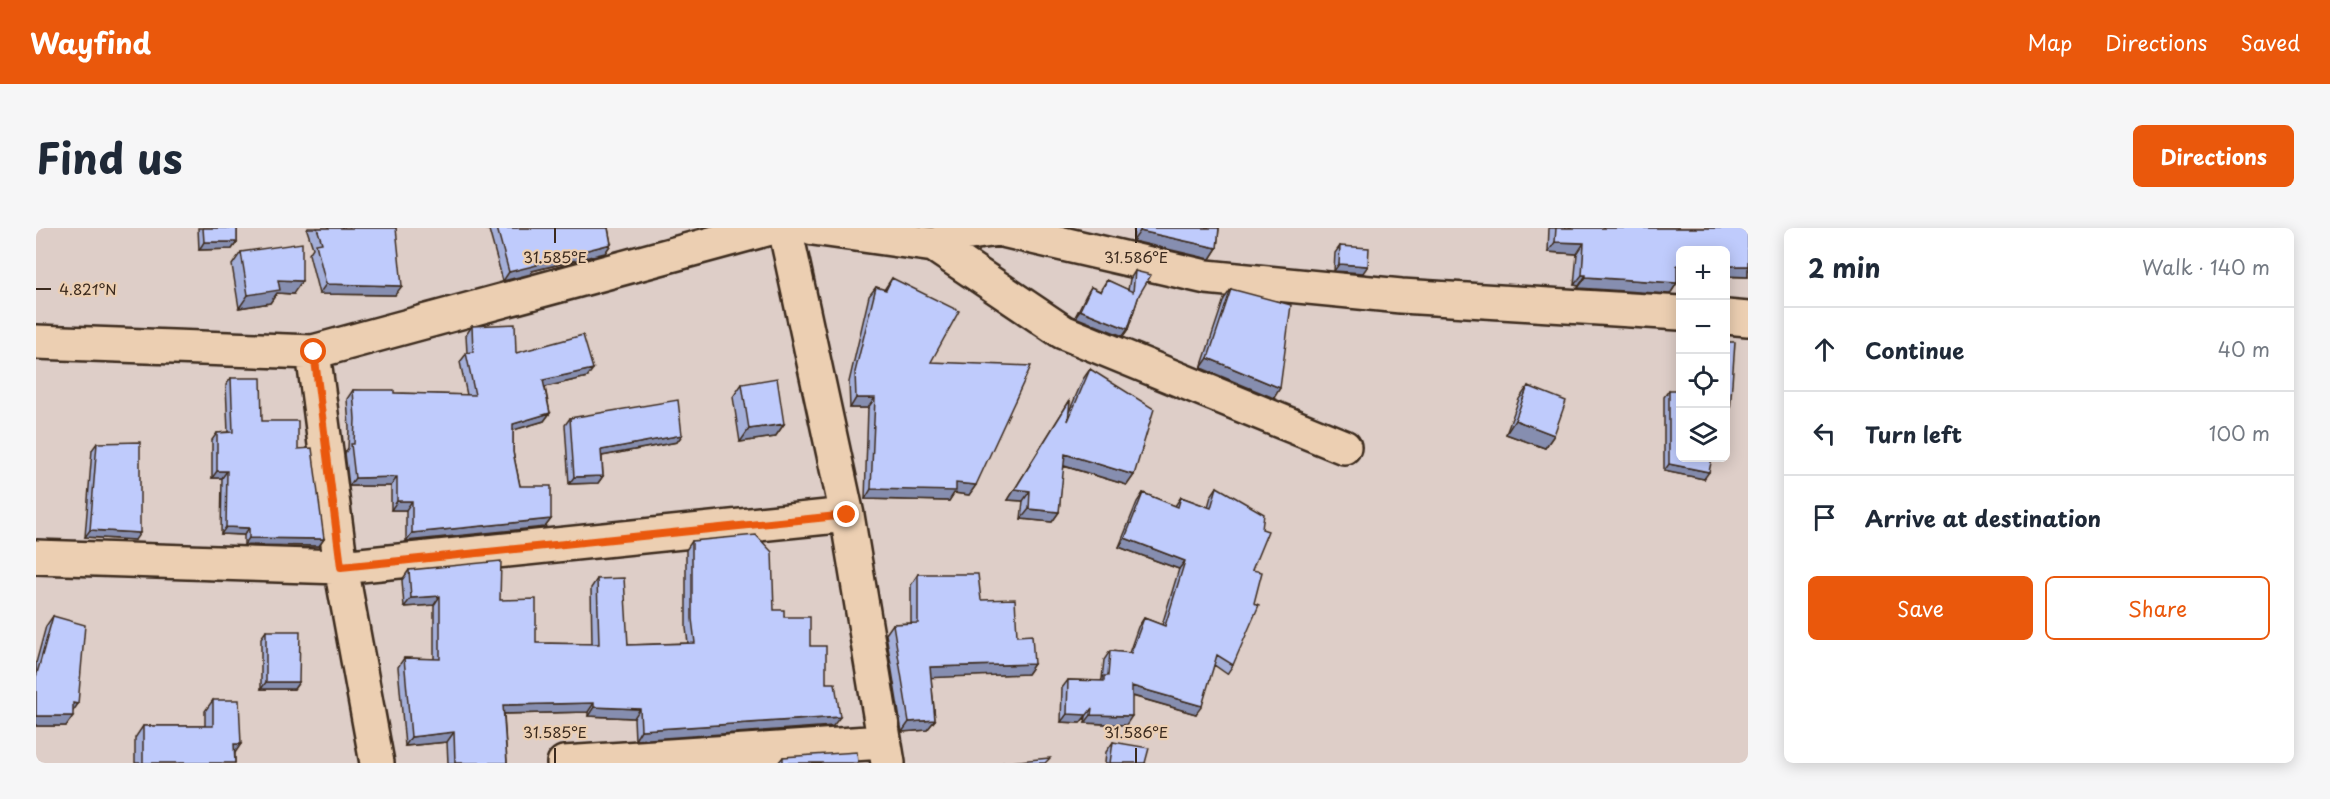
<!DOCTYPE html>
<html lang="en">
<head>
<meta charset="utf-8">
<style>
  body { margin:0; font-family:"Playpen Sans",sans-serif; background:#f6f6f7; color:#1f2937 }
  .controls { position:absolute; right:18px; top:18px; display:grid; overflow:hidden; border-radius:9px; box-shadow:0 3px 15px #0003 }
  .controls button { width:54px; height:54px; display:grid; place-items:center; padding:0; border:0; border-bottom:2px solid #e0e1e3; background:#fff; color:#1f2937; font:30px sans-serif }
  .stop { position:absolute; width:18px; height:18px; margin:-14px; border:4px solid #ea580c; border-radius:50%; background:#fff }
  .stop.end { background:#ea580c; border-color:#fff; box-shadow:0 2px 6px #0008 }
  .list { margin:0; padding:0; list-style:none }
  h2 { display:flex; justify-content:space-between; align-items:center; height:78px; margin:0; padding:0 24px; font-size:26px }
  h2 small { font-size:20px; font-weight:400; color:#747a83 }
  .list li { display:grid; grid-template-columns:39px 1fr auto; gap:18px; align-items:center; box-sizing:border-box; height:84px; padding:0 24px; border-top:2px solid #e0e1e3 }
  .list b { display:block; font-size:22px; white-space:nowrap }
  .list em { font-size:20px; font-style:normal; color:#747a83 }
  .actions { display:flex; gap:12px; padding:18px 24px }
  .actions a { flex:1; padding:14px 0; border:2px solid #ea580c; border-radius:9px; text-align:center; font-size:21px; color:#ea580c }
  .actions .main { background:#ea580c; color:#fff }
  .icon { flex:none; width:33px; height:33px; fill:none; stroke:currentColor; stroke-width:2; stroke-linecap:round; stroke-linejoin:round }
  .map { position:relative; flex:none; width:1712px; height:535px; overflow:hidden; border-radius:9px }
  header { display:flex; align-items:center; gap:36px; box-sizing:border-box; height:84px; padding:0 30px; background:#ea580c; color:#fff }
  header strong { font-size:28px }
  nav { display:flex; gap:33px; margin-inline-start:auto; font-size:21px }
  .intro { display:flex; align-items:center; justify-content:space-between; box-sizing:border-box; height:144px; padding:0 36px }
  h1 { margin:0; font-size:42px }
  .button { padding:15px 27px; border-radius:9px; background:#ea580c; color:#fff; font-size:21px; font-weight:700 }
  main { display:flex; gap:36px; padding:0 36px }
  aside { flex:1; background:#fff; border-radius:9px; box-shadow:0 3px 15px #0003 }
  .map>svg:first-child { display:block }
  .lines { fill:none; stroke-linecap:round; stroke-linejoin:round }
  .minor-casing { stroke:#3b2a1e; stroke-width:38 }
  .minor { stroke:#eccfb2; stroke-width:33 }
  .wall { fill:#a4afd9; stroke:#3b2a1e; stroke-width:1.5 }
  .shaded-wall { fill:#868eb0; stroke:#3b2a1e; stroke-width:1.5 }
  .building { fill:#bfcbfc; stroke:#3b2a1e; stroke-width:1.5 }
  .route { stroke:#ea580c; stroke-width:8 }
  .ticks { fill:none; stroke:#3b2a1e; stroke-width:2 }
  .ticks-label { font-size:15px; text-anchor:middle; fill:#3b2a1e; stroke:#eccfb2; stroke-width:4.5; stroke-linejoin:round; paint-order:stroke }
</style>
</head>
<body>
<header>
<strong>Wayfind</strong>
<nav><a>Map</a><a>Directions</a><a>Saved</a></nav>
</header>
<div class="intro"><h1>Find us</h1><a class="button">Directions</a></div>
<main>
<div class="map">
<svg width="1712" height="535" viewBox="0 0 1712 535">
  <rect width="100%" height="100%" fill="#decec8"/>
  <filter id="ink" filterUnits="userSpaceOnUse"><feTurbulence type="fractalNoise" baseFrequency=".0167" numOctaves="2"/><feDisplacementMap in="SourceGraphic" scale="12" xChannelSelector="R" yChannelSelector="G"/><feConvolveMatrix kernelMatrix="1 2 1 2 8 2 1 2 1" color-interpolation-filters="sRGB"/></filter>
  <g filter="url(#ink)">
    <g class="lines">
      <defs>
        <path id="minor" d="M749 0 811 287 852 535
          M777 0 898 17 1027 104 1308 219
          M898 17 927 6 962 1 1170 49 1365 68 1644 85
          M1690 89 1712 91
          M0 114 277 124
          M0 329 305 339 811 287
          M341 535 305 339 277 124 734 0
          M528 535 847 514"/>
      </defs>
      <!-- minor casing -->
      <use href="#minor" class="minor-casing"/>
      <!-- minor -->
      <use href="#minor" class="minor"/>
    </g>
    <!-- wall -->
    <path class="wall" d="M162 0H201V14L196 21 163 22Z
      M272 0H360L359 67 283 66 273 26 277 20 271 2Z
      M442 0H572L575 16 569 25 496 43 495 46 467 53 453 2Z
      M1098 0H1183L1181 20 1174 31 1097 13Z
      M1513 0H1712V49L1641 48V55L1634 66 1542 60 1543 58 1538 57 1541 26 1512 24Z
      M1304 18 1327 45 1298 43 1299 25Z
      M205 24 257 66 241 65 234 75 203 80 196 37Z
      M1099 43 1103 67 1092 101 1087 108 1039 89 1050 67 1055 59 1064 63 1071 52 1092 62 1094 51Z
      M856 50 895 134 940 257 933 267 918 265 913 273 829 271 832 180H814L813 154 833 68 840 59 848 62Z
      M1195 61 1238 170 1165 140 1188 71Z
      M436 98 480 125 551 149 509 159 514 185 508 193 477 202V224L484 258 515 291 509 299 370 313V282H355V258H313L309 225 312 220 313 200 311 171 317 162 358 165 431 167 424 134 431 125 430 107Z
      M1054 141 1098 247 1091 257 1027 238 1023 284 1016 294 985 291 987 273 972 272 1034 172 1033 184 1047 151Z
      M195 150 226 193 262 221 288 311 283 318 208 317V307L185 306 186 250H176V212L181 205 192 204 190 157Z
      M706 156 748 196 739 209 704 214 697 169Z
      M1492 158 1518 207 1509 220 1470 206 1483 171Z
      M1633 162 1668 251 1628 243V169Z
      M534 190 646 207 641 214 566 228 567 248 562 255 533 256 529 197Z
      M61 215 99 312 49 309 56 222Z
      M1181 259 1216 342 1197 437 1191 446 1178 437 1160 486 1096 468 1090 497 1049 495 1050 489 1044 495 1025 494 1026 460 1032 452 1065 453 1066 451 1068 432 1074 423 1093 425 1102 399 1108 390 1126 397 1143 341 1083 319 1101 274 1107 265 1139 278 1145 269 1172 279 1175 268Z
      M656 313 738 382 748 389 774 418 790 455 797 498 599 512 598 490 552 488V484L468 486 471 535H412L411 514 369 518 362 439 368 430 398 431V377L368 379 366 352 373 342 464 372 500 415 556 416 555 360 561 351 592 417 652 415 650 400V322Z
      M882 346 945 372 981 408 998 436 991 446 895 449 899 492 891 502 866 504 850 406 857 396 875 395V357Z
      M17 388 37 482 30 498H0V435L10 398Z
      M230 403 263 454 258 461H225V410Z
      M177 472 199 525V535H99V510L107 498H169V483Z
      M1077 514 1109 535H1069L1070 524Z
      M747 529 822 535H742Z"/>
    <!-- shaded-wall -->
    <path class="shaded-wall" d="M1104 3 1181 20 1174 31 1097 13Z
      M168 14H201L196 21 163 22Z
      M1519 14 1548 15 1541 26 1512 24Z
      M575 16 569 25 496 43 495 46 467 53 473 44 500 35Z
      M1303 36 1332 38 1327 45 1298 43Z
      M1641 37H1644V48H1634Z
      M1689 38H1712V49L1689 48Z
      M1546 47H1550L1543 58 1538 57Z
      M1550 49 1641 55 1634 66 1542 60Z
      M242 52 266 53 257 66 241 65 234 75 203 80 212 67Z
      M290 56 366 58 359 67 283 66Z
      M1044 82 1092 101 1087 108 1039 89Z
      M1172 130 1244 160 1238 170 1165 140Z
      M557 141 551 149 501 161 507 152Z
      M820 170H839L832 180H814Z
      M514 185 508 193 471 204 477 196Z
      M1479 192 1518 207 1509 220 1470 206Z
      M748 196 739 209 704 214 713 201Z
      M646 207 641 214 560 229 565 222Z
      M1029 226 1098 247 1091 257 1022 236Z
      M1633 236 1673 244 1668 251 1628 243Z
      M181 243H191L186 250H176Z
      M567 248 562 255 533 256 538 249Z
      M361 249 355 258H313L319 250Z
      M920 255 940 257 933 267 918 265 913 273 829 271 835 261Z
      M979 261 994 263 987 273 972 272Z
      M361 273H376L370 282H355Z
      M993 281 1023 284 1016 294 985 291Z
      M515 291 509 299 370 313 376 305Z
      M190 299 213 300 208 307 185 306Z
      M54 302 104 305 99 312 49 309Z
      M213 310 288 311 283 318 208 317Z
      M1089 310 1149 333 1143 341 1083 319Z
      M404 368 398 377 368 379 375 370Z
      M998 436 991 446 887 450 894 439Z
      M230 454H263L258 461H225Z
      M1096 458 1166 478 1160 486 1090 466Z
      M37 475 42 476 35 486Z
      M558 475 552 484 461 486 467 477Z
      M558 479 604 481 598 490 552 488Z
      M1056 480 1044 495 1025 494 1031 486Z
      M1055 487 1096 488 1090 497 1049 495Z
      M0 488H37L30 498H0Z
      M804 489 797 498 599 512 605 502Z
      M899 492 891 502 866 504 873 494Z
      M418 504 411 514 369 518 375 509Z
      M198 516H205L197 528Z"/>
    <!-- building -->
    <path class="building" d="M167 0H201V14H168Z
      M281 0H360L366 58 290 56 280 16 286 15Z
      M461 0H572L575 16 500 35 501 37 473 44Z
      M1105 0H1183L1181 20 1104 3Z
      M1520 0H1712V38H1689V22H1644V37H1641V55L1550 49V47H1546L1548 15 1519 14Z
      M266 15V53L242 52 244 62 212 67 205 24Z
      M1304 18 1333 20 1332 38 1303 36Z
      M1099 43 1115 47 1103 67 1092 101 1044 82 1055 59 1065 64 1071 52 1097 64Z
      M856 50 923 83 895 134 995 138 940 257 920 255V263L835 261 839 170H820L819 144 840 59 850 62Z
      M1195 61 1255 77 1244 160 1172 130Z
      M479 96 480 125 547 107 557 141 507 152 514 185 477 196V224L484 258H515V291L376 305V273H361V249L319 250 315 216H318L319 191 317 162H358V165L439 167 430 125 437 124 436 98Z
      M1689 114H1699L1693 197H1689Z
      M1054 141 1118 181 1098 247 1029 226 1023 284 993 281 994 263 979 261 1034 172 1032 193Z
      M195 150H225L226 193H262V221L276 220 288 311 213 310V300L190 299 191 243H181V205L197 204Z
      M741 150 748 196 713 201 706 156Z
      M1492 158 1530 173 1518 207 1479 192Z
      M1633 162H1644V230H1676L1673 244 1633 236Z
      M642 172 646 207 565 222 567 248 538 249 534 190Z
      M104 214V305L54 302 61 215Z
      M1181 259 1228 286 1226 301 1232 303 1216 342 1226 344 1218 375 1223 377 1197 437 1181 427 1166 478 1096 458V488L1055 487 1056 480 1051 487 1031 486 1032 452 1068 453V448H1072L1074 423 1095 425 1108 390 1129 398 1149 333 1089 310 1107 265 1142 279 1145 269 1175 280Z
      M720 307 736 324 738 382H748V389H774V418H790V455H799L804 489 605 502 604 481 558 479V475L467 477 471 535H419L418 504 375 509 368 430 404 431V368L375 370 373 342 465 333 464 372 500 371V415L563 416 561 351 588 350 592 417 659 415 656 391V313Z
      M882 346H942L945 372 979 371 981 408 996 407 998 436 894 439 899 492 873 494 857 396 882 395Z
      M17 388 49 397 42 476 37 475V488H0V449Z
      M230 403H264L263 454H230Z
      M177 472H203L205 516H198L199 535H107V498H177Z
      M1077 514 1113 520 1109 535H1074Z
      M821 524 822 535H747V529Z
      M1014 530 1009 535H963Z"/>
  </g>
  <g class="lines" filter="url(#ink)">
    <!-- route -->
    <path class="route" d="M278 124 305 339 811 287"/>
  </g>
  <!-- ticks -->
  <path class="ticks" d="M519 0V15M1100 0V15M0 61H15M519 520V535M1100 520V535"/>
  <g class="ticks-label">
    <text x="519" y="35">31.585°E</text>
    <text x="1100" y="35">31.586°E</text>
    <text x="52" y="67">4.821°N</text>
    <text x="519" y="510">31.585°E</text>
    <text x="1100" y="510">31.586°E</text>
  </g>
</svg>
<div class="controls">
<button>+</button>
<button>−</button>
<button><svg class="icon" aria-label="locate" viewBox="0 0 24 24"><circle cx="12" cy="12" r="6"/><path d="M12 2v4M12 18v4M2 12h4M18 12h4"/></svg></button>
<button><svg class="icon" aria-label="layers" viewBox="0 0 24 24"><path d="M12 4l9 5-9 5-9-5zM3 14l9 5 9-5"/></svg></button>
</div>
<div class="stop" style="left:278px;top:124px"></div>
<div class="stop end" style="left:811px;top:287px"></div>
</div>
<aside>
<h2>2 min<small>Walk · 140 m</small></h2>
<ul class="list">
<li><svg class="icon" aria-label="ahead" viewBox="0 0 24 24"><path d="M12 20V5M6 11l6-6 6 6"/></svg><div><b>Continue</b></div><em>40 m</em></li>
<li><svg class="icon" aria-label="left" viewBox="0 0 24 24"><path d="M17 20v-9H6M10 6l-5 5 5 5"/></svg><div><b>Turn left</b></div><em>100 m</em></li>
<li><svg class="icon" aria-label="arrive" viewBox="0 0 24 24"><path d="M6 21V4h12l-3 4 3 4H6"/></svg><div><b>Arrive at destination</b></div></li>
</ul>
<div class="actions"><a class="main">Save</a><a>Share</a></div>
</aside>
</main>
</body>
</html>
